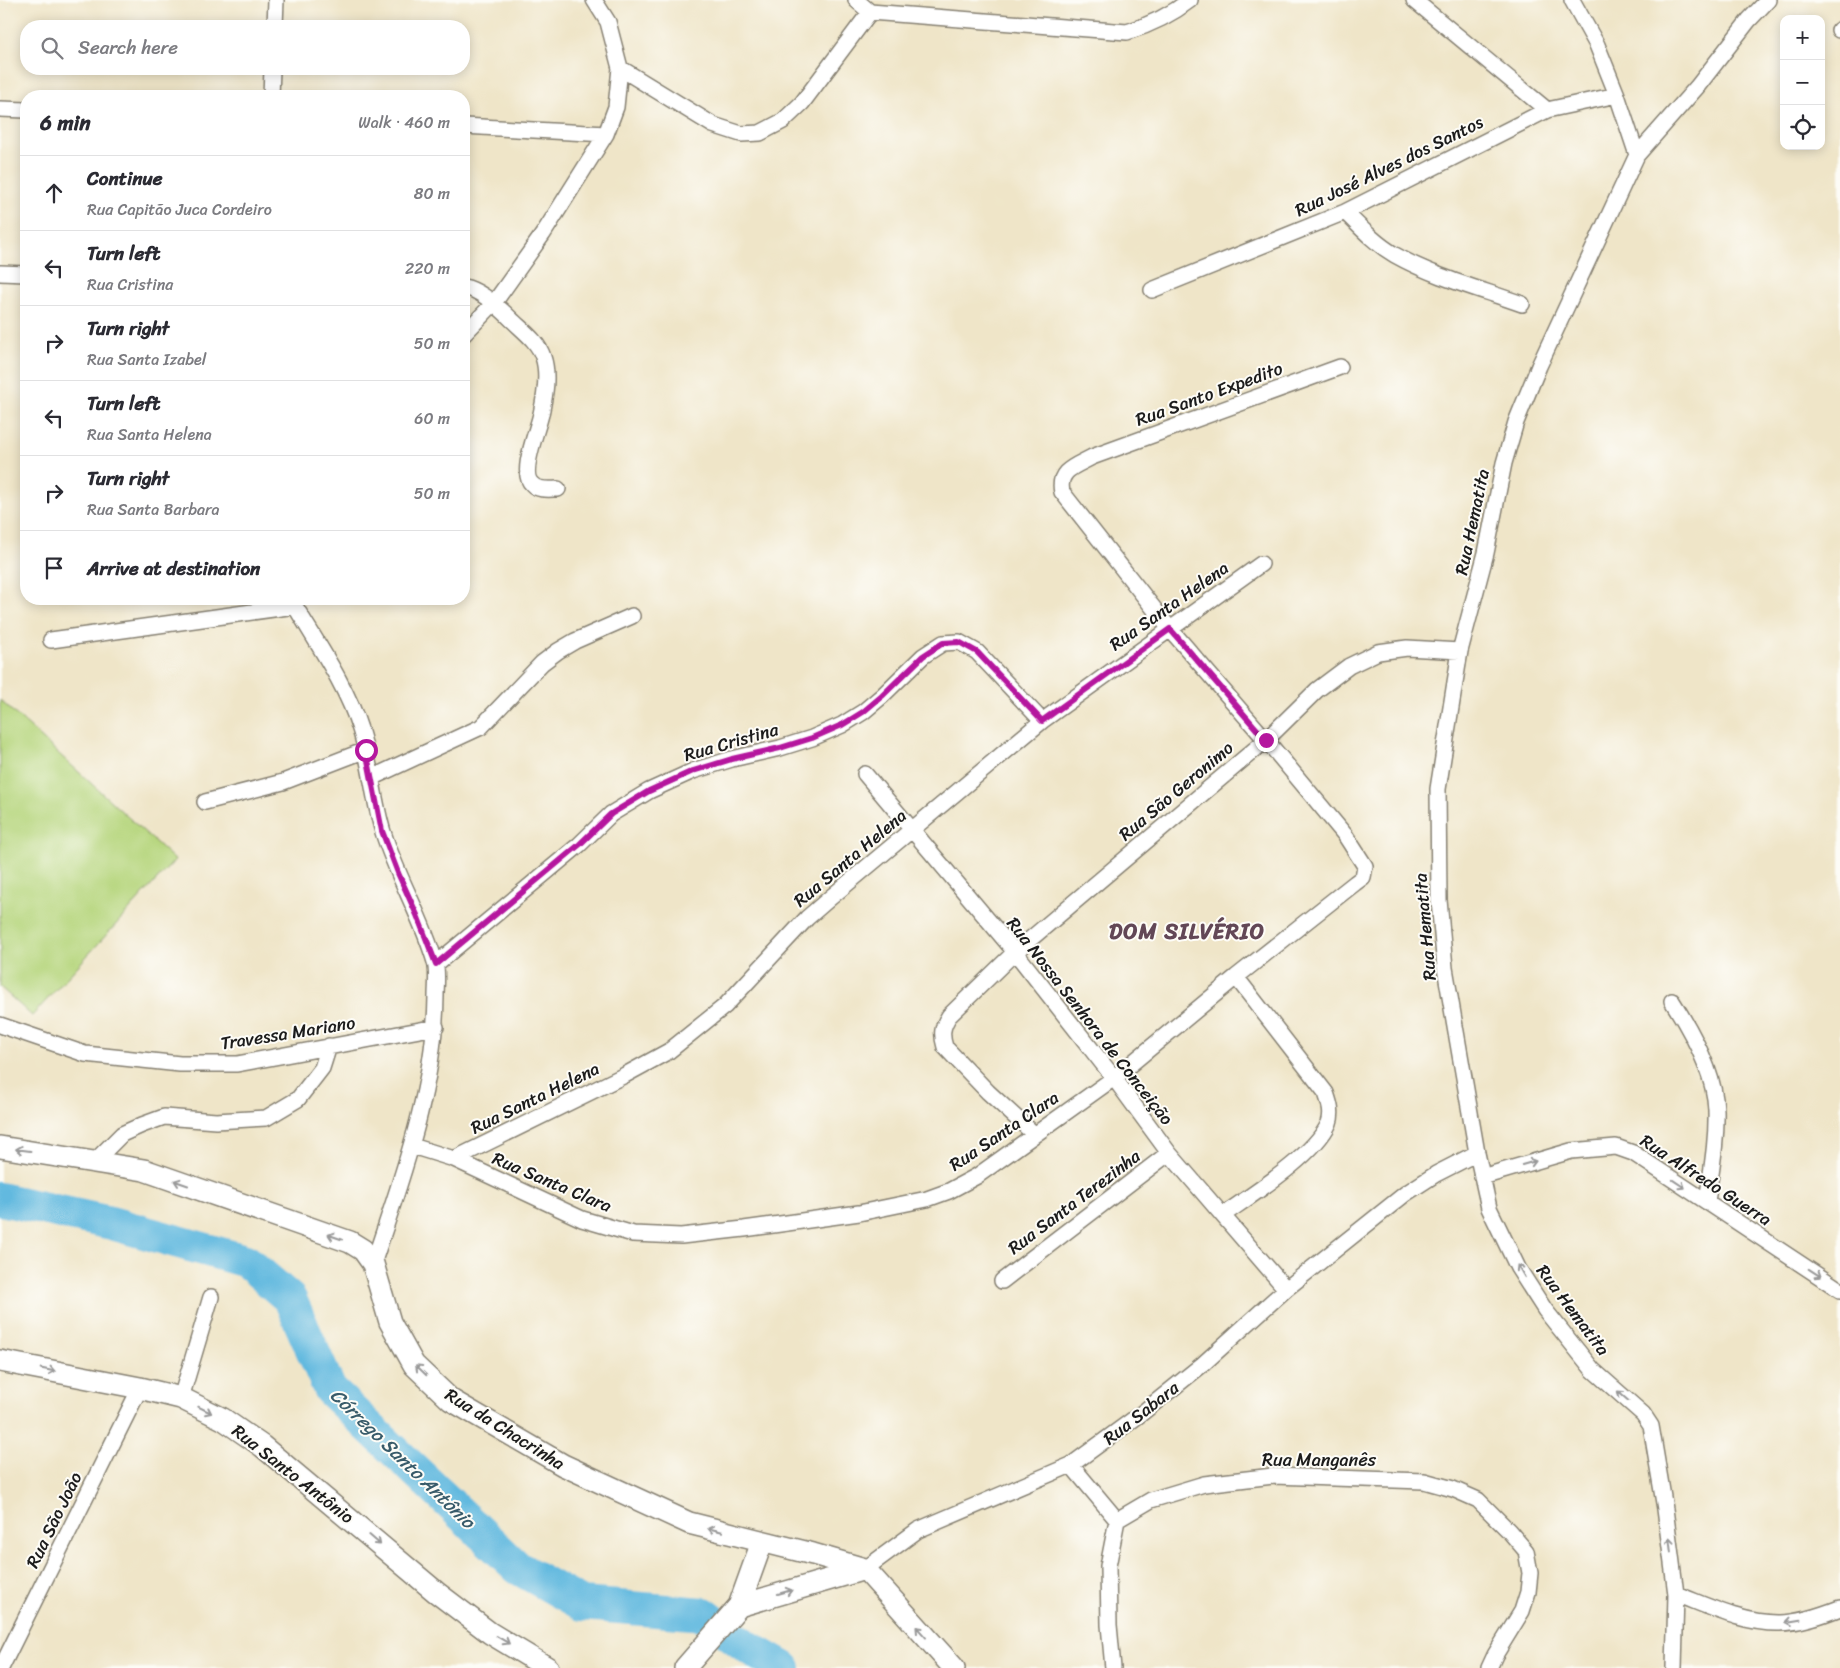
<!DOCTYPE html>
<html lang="en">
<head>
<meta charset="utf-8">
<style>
  body { margin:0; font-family:Sriracha,sans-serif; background:#f7f7f7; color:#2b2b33 }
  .controls { position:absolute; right:15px; top:15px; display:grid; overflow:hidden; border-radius:10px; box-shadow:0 2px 12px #0003 }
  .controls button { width:45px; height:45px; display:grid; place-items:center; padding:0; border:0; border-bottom:1px solid #e1e1e2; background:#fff; color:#2b2b33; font:25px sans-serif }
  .stop { position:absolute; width:15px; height:15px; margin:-11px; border:4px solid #b5179e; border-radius:50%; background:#fff }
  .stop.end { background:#b5179e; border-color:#fff; box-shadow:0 1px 5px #0008 }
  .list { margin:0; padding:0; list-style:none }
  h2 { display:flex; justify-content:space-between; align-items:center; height:65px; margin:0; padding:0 20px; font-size:21px }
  h2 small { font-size:16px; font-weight:400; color:#7c7c81 }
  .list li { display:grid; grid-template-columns:32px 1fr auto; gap:15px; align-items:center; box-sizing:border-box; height:75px; padding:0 20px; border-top:1px solid #e1e1e2 }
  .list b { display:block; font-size:19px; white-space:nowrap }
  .list p { margin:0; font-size:16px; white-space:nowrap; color:#7c7c81 }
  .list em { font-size:16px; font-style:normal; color:#7c7c81 }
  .icon { flex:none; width:28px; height:28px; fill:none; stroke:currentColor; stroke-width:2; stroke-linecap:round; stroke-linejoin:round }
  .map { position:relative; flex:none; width:1840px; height:1668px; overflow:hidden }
  .search { position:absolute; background:#fff; box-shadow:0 2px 12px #0003; left:20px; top:20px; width:450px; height:55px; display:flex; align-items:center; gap:12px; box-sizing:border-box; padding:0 18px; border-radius:20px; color:#7c7c81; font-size:19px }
  .panel { position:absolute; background:#fff; box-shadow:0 2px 12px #0003; left:20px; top:90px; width:450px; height:515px; border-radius:20px }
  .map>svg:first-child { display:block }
  .green { fill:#b5d57c; stroke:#68784c }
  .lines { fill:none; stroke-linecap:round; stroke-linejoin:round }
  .river { stroke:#62b9df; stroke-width:34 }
  .street-casing { stroke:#868072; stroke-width:18 }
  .secondary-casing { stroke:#868072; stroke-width:24 }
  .street { stroke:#fff; stroke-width:15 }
  .secondary { stroke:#fff; stroke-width:21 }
  .oneway { stroke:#999 }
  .route { stroke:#b5179e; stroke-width:6 }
  .labels { text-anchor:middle; stroke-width:4; stroke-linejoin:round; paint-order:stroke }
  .street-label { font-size:18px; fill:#1c1c1c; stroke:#fdfcf7 }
  .water-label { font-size:19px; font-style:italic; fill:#385b6a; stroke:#fdfcf7 }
  .district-label { font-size:22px; font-weight:bold; letter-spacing:1px; fill:#624756; stroke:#fdfcf7 }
</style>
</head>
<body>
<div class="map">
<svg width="1840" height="1668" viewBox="0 0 1840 1668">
  <rect width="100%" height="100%" fill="#fdfcf7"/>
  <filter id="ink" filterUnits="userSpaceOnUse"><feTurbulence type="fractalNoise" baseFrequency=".02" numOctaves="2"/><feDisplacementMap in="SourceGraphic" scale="10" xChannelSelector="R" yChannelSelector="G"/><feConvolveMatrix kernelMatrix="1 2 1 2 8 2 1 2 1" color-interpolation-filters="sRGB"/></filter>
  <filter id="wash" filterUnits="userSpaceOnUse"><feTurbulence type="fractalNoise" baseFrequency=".0096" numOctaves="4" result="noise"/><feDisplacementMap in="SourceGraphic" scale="20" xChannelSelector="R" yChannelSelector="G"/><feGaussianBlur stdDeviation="1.12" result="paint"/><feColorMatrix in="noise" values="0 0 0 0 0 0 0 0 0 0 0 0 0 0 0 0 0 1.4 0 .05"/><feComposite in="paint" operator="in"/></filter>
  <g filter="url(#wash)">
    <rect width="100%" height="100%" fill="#efe5c8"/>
    <!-- green -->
    <path class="green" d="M0 700 175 860 32 1016 0 987Z"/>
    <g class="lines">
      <!-- river -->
      <path class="river" d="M0 1199 111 1223 246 1261 290 1299 330 1390 518 1568 582 1604 704 1614 746 1646 784 1668"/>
    </g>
  </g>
  <g filter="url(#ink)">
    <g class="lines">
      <defs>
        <path id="street" d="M856 0 870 12
          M1414 0 1547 110
          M1572 0 1597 45 1617 95 1637 155
          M870 12 1127 32C1150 25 1171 15 1190 0
          M275 26 276 0
          M1839 30H1840
          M620 68 713 125 741 134 760 133 783 121 802 103 870 12
          M271 96 272 69
          M0 109 26 110
          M464 126 606 134
          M1345 212C1361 228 1376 244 1395 255 1434 277 1480 289 1522 304
          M0 273 26 274
          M464 287C480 290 499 307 511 319 522 330 538 341 543 357 549 374 545 396 541 414 538 429 519 473 532 484 538 491 550 489 558 489
          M1152 290 1345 212 1547 110 1617 95
          M464 334 494 303 543 234 606 134 616 107 620 68 608 22 594 0
          M293 599 295 606C318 645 346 685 360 729 371 763 373 799 383 832 397 877 422 917 435 962 438 972 436 986 436 996 435 1088 402 1177 373 1264
          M51 640 295 606
          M865 774 1015 952 1114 1078 1169 1153 1286 1289
          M371 778 481 727 542 663 558 651 575 641 632 616
          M205 802 283 782 366 750
          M436 964 579 845 611 814 649 791 693 771 732 759 780 748 812 738 842 725 863 712 882 696 923 656 943 643 959 642 977 652 1042 721
          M1672 1001C1692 1032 1715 1073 1716 1110 1717 1141 1711 1172 1707 1202
          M0 1025 85 1054 180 1064H237L436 1027
          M1034 1134 988 1092 945 1047C941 1034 942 1027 949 1016L1015 952 1266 740 1317 690 1349 666 1378 652 1407 648 1460 651
          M412 1146 454 1159 582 1219 633 1234 681 1236 744 1229 859 1213 927 1199 949 1191 977 1176 1114 1078 1236 977 1355 883 1363 877 1365 866 1345 835 1266 740 1170 629 1062 492C1057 470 1076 466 1092 457L1340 367
          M454 1159 625 1075 669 1051 725 1006 807 918 830 898 1042 721 1261 564
          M94 1162 122 1134 142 1125 164 1117 216 1121 266 1118 298 1099 322 1068 329 1046
          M1482 1177 1571 1151 1616 1147 1633 1153 1840 1290
          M1223 1215C1253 1194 1315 1155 1329 1123 1333 1112 1329 1102 1326 1093L1236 977
          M1002 1281 1169 1153
          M181 1398 211 1297
          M1071 1465 1117 1520
          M865 1569 918 1530 1071 1465 1142 1413 1203 1364 1286 1289 1405 1194 1436 1174 1477 1153
          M1676 1594C1708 1606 1744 1624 1780 1623 1800 1623 1822 1615 1840 1608
          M1 1668 140 1388
          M1113 1668 1109 1625 1108 1566 1117 1520 1151 1500 1204 1484 1273 1476 1424 1481 1453 1489 1478 1500 1509 1531 1526 1551 1530 1573 1528 1592 1522 1611 1495 1655 1489 1668
          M1674 1668 1676 1594 1665 1509 1651 1426 1643 1414 1593 1370 1545 1310 1518 1268 1489 1208 1477 1153 1445 968 1439 900 1438 789 1460 651 1486 553 1504 463 1516 422 1539 366 1637 155 1697 87 1749 20 1768 0"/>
        <path id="secondary" d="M0 1147 144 1170 350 1242 363 1250 373 1264 390 1322 414 1365 451 1400 563 1465 689 1523 813 1554 865 1569
          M0 1361 140 1388 181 1398 223 1419 262 1446 436 1592 490 1633 548 1668
          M865 1569 954 1668
          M739 1606 865 1569
          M685 1668 739 1606 762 1542"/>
      </defs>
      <!-- street casing -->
      <use href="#street" class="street-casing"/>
      <!-- secondary casing -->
      <use href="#secondary" class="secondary-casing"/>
      <!-- street -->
      <use href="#street" class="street"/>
      <!-- secondary -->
      <use href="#secondary" class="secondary"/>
    </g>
    <!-- one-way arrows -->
    <defs><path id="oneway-shaft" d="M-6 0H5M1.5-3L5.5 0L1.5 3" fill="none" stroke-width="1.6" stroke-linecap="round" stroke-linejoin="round" transform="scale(1.25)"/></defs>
    <g class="oneway">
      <use href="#oneway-shaft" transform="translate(23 1150) rotate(-173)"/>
      <use href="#oneway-shaft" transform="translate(1529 1163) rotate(-16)"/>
      <use href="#oneway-shaft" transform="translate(181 1183) rotate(-161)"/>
      <use href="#oneway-shaft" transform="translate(1679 1184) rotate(34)"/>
      <use href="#oneway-shaft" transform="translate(335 1237) rotate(-161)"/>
      <use href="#oneway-shaft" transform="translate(1521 1271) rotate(-120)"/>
      <use href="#oneway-shaft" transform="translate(1815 1273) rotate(33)"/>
      <use href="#oneway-shaft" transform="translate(48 1370) rotate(11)"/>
      <use href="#oneway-shaft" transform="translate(421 1370) rotate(-136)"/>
      <use href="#oneway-shaft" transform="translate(1623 1396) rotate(-139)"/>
      <use href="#oneway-shaft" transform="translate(205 1410) rotate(26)"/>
      <use href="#oneway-shaft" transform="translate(715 1530) rotate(-166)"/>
      <use href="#oneway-shaft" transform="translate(375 1540) rotate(41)"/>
      <use href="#oneway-shaft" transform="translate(1670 1545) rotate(-97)"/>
      <use href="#oneway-shaft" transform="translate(785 1592) rotate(-16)"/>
      <use href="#oneway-shaft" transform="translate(1793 1621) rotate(170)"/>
      <use href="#oneway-shaft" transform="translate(921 1632) rotate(-132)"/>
      <use href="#oneway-shaft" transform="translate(503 1640) rotate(31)"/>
    </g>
  </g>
  <g class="lines" filter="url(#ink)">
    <!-- route -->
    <path class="route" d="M366 750 382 831 398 873 417 915 436 964 579 845 611 814 649 791 693 771 732 759 780 748 812 738 842 725 863 712 882 696 923 656 943 643 959 642 977 652 1042 721 1170 629 1266 740"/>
  </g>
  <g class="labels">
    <!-- street labels -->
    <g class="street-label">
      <text transform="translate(1389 166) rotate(-26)" y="6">Rua José Alves dos Santos</text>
      <text transform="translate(1209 394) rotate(-20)" y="6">Rua Santo Expedito</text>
      <text transform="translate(1472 522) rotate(-78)" y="6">Rua Hematita</text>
      <text transform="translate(1169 606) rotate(-35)" y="6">Rua Santa Helena</text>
      <text transform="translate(731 742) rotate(-16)" y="6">Rua Cristina</text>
      <text transform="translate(1176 791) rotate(-40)" y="6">Rua São Geronimo</text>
      <text transform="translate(850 858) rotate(-40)" y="6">Rua Santa Helena</text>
      <text transform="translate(1425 927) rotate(-95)" y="6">Rua Hematita</text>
      <text transform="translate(1090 1021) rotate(52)" y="6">Rua Nossa Senhora de Conceição</text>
      <text transform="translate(288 1033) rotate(-9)" y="6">Travessa Mariano</text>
      <text transform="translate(535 1098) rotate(-26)" y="6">Rua Santa Helena</text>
      <text transform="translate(1004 1131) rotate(-34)" y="6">Rua Santa Clara</text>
      <text transform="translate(1706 1180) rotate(33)" y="6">Rua Alfredo Guerra</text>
      <text transform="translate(552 1182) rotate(23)" y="6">Rua Santa Clara</text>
      <text transform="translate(1074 1202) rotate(-37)" y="6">Rua Santa Terezinha</text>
      <text transform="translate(1573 1310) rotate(53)" y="6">Rua Hematita</text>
      <text transform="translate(1141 1413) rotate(-38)" y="6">Rua Sabara</text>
      <text transform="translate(505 1429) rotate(32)" y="6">Rua da Chacrinha</text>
      <text x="1319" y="1466">Rua Manganês</text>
      <text transform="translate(293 1474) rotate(38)" y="6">Rua Santo Antônio</text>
      <text transform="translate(54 1520) rotate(-64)" y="6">Rua São João</text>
    </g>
    <!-- water labels -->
    <g class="water-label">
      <text transform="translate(403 1458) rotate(44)" y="7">Córrego Santo Antônio</text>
    </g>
    <!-- district labels -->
    <g class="district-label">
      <text x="1187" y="939">DOM SILVÉRIO</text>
    </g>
  </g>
</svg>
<div class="controls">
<button>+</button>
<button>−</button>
<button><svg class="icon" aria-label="locate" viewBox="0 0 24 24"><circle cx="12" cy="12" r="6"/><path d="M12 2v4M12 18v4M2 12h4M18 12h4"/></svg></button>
</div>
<div class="stop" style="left:366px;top:750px"></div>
<div class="stop end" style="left:1266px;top:740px"></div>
<div class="search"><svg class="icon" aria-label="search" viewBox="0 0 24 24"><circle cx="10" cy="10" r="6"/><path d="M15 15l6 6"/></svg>Search here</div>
<section class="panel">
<h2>6 min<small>Walk · 460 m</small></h2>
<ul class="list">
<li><svg class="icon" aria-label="ahead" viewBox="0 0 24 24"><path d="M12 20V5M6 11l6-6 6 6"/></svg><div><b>Continue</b><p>Rua Capitão Juca Cordeiro</p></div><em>80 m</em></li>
<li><svg class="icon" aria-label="left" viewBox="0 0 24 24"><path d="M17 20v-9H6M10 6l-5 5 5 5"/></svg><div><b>Turn left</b><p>Rua Cristina</p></div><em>220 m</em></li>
<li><svg class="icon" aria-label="right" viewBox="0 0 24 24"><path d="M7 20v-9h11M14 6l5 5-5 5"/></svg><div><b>Turn right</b><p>Rua Santa Izabel</p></div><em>50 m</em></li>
<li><svg class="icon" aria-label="left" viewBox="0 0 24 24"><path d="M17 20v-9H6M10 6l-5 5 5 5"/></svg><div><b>Turn left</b><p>Rua Santa Helena</p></div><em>60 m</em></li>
<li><svg class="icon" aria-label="right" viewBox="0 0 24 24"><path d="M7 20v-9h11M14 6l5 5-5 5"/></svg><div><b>Turn right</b><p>Rua Santa Barbara</p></div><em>50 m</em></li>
<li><svg class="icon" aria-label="arrive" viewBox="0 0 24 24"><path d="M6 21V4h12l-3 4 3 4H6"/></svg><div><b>Arrive at destination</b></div></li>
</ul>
</section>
</div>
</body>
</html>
